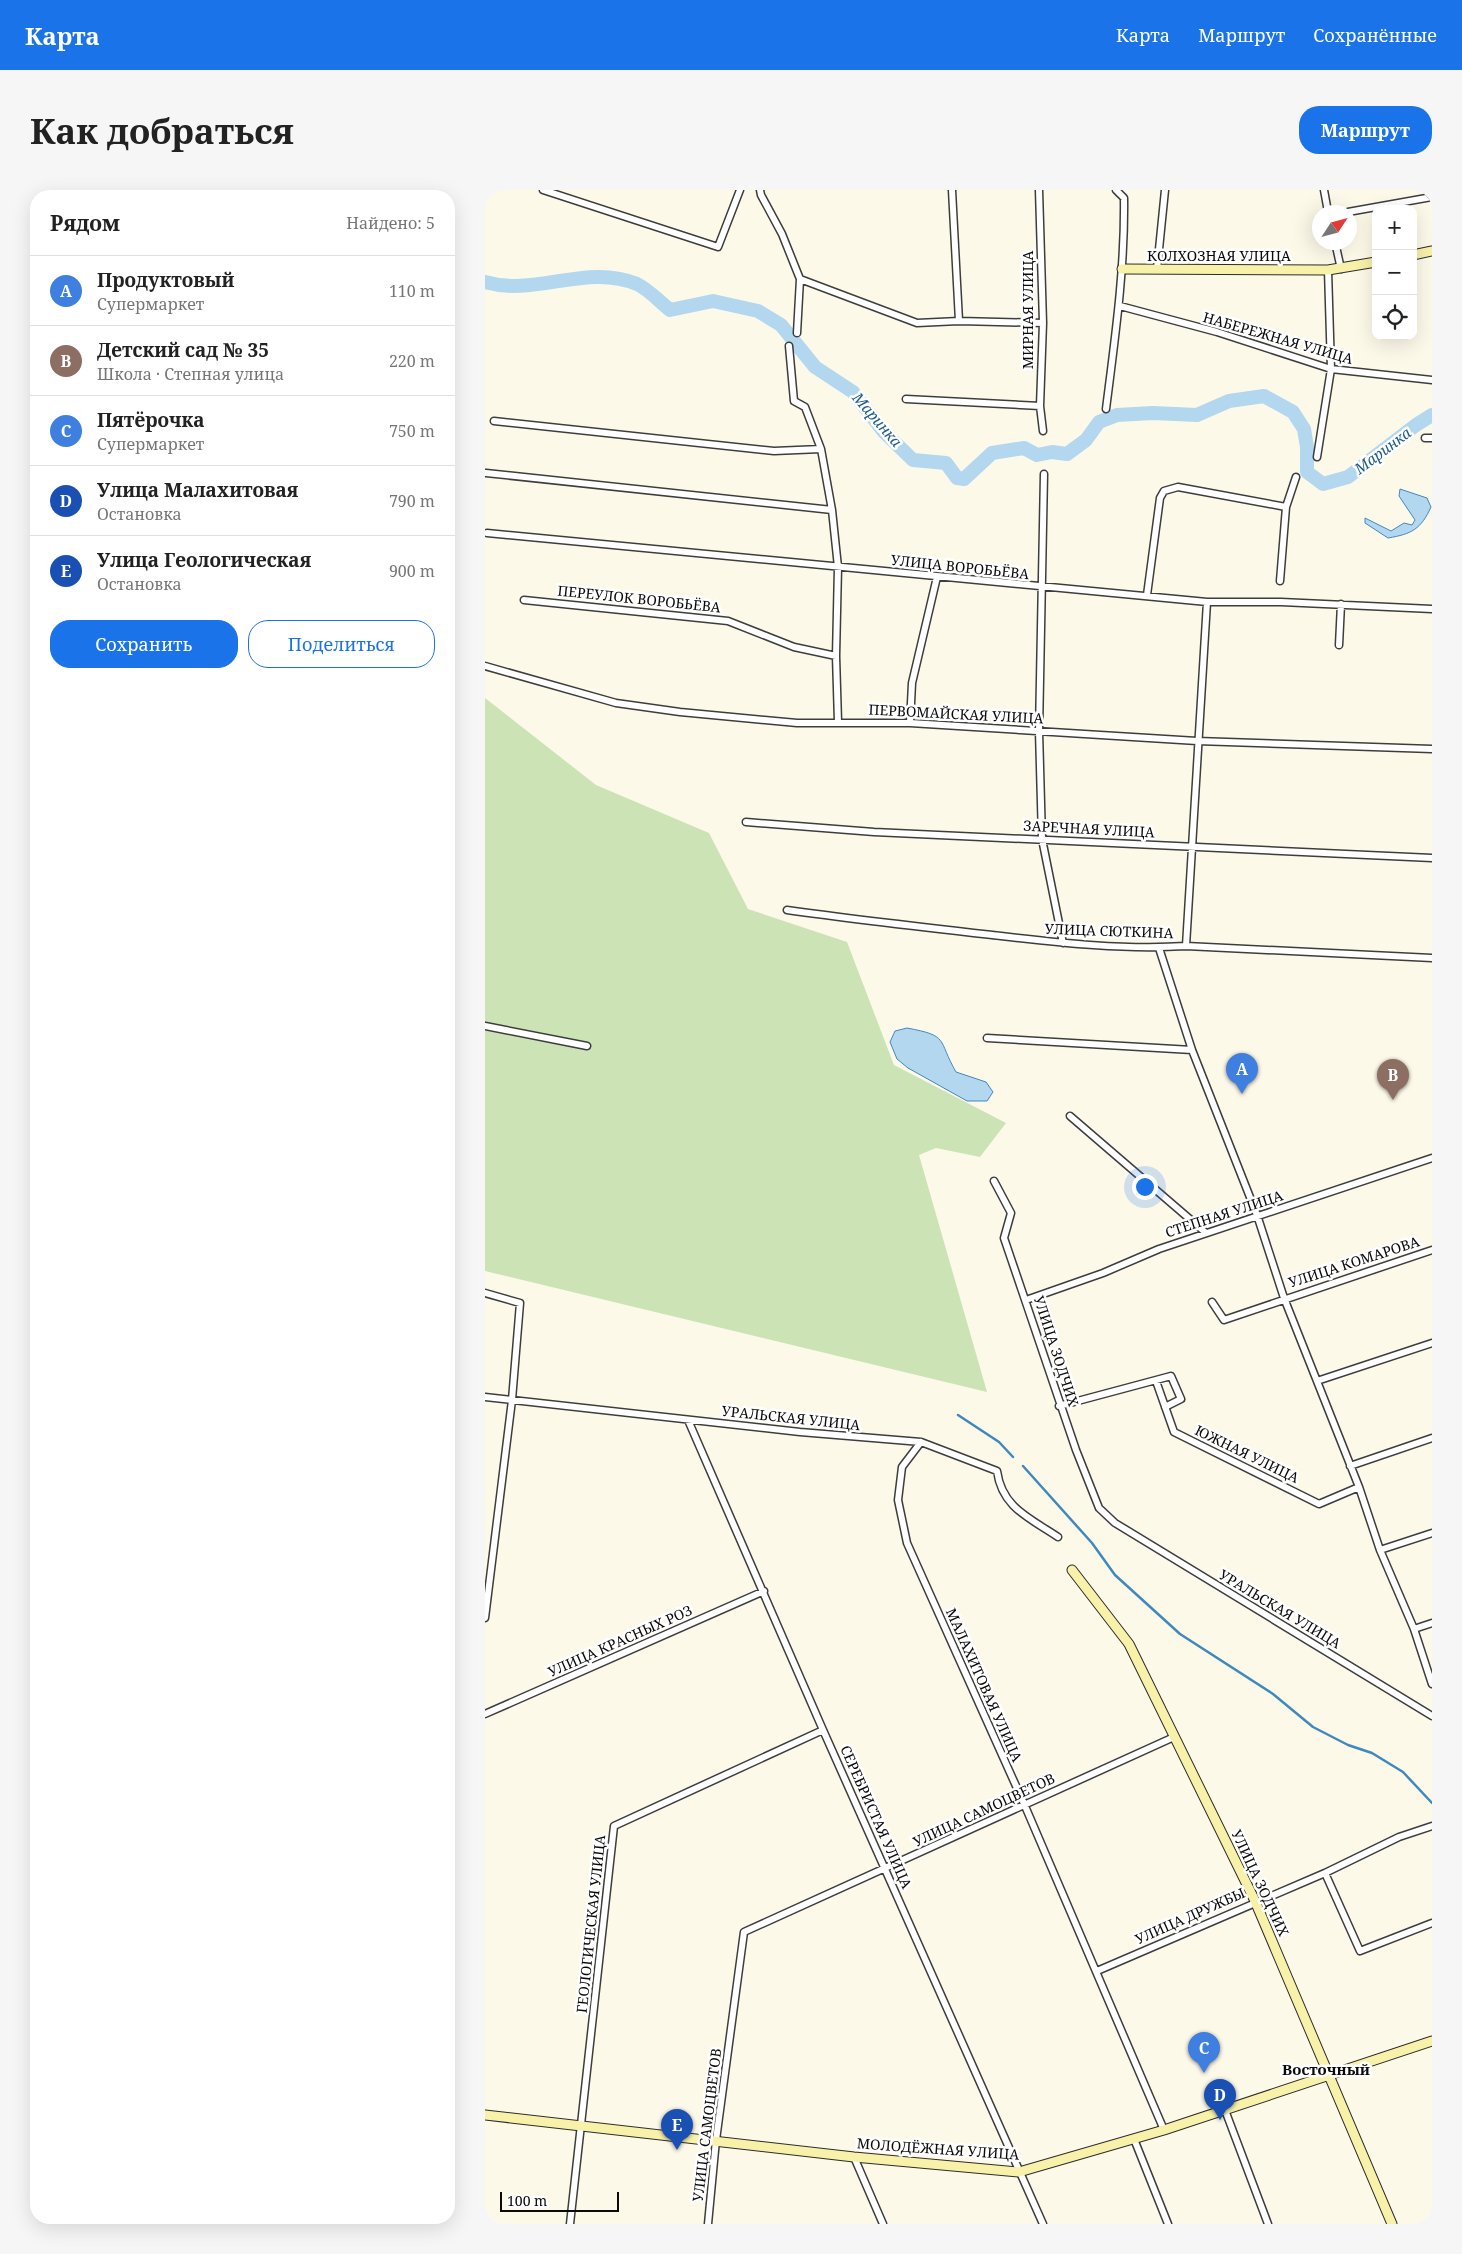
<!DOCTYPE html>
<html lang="ru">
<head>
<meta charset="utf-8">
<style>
  body { margin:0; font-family:"Noto Serif",serif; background:#f6f6f6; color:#222 }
  .controls { position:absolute; right:15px; top:15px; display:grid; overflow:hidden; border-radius:10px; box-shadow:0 5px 20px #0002 }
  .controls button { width:45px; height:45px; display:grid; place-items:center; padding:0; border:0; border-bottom:1px solid #e0e0e0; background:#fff; color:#222; font:25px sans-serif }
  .compass { position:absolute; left:827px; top:15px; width:45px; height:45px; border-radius:50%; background:#fff; box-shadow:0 5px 20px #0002; rotate:54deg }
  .scale { position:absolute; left:15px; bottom:12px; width:119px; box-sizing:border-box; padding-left:5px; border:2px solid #0a0a0a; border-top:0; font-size:14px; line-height:18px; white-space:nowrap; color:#0a0a0a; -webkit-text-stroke:4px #fff; paint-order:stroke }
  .you { position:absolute; left:659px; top:996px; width:18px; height:18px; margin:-12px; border:4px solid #fff; border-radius:50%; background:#1a73e8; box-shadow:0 0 0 8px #1a73e833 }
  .badge { display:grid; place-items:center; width:32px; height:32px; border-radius:50%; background:#1a73e8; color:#fff; font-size:16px; font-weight:700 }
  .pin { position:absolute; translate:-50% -41px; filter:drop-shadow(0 1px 2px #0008) }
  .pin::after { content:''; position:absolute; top:26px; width:18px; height:15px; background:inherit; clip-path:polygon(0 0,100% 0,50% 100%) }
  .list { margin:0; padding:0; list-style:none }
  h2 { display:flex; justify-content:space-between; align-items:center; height:65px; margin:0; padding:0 20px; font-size:21px }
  h2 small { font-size:16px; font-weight:400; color:#767676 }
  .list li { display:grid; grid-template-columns:32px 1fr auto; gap:15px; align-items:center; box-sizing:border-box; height:70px; padding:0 20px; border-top:1px solid #e0e0e0 }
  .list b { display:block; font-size:19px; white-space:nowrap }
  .list p { margin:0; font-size:16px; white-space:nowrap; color:#767676 }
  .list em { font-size:16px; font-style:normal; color:#767676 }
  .actions { display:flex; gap:10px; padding:15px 20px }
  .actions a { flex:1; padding:11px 0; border:1px solid #1a73e8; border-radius:20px; text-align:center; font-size:18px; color:#1a73e8 }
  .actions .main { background:#1a73e8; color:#fff }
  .icon { flex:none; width:28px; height:28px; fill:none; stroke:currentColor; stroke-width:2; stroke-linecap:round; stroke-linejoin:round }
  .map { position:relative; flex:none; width:947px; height:2034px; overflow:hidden; border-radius:20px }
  header { display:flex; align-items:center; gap:30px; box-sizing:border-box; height:70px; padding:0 25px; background:#1a73e8; color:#fff }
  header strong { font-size:24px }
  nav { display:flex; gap:28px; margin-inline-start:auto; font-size:18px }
  .intro { display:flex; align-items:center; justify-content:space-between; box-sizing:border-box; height:120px; padding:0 30px }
  h1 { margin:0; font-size:35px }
  .button { padding:12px 22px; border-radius:20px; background:#1a73e8; color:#fff; font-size:18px; font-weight:700 }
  main { display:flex; gap:30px; padding:0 30px }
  aside { flex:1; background:#fff; border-radius:20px; box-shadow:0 5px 20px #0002 }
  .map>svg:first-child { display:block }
  .green { fill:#cce3b6 }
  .water { fill:#b2d7ef; stroke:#4089bf }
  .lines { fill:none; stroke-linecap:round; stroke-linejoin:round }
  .stream { stroke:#4089bf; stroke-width:2.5 }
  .river { stroke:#b2d7ef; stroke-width:14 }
  .street-casing { stroke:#3d3d3d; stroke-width:9 }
  .secondary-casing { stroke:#2c2c2c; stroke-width:11 }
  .street { stroke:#fff; stroke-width:6 }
  .secondary { stroke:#f7f1a9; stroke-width:9 }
  .labels { text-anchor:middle; stroke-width:5; stroke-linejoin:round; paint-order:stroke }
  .street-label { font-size:14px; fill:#0a0a0a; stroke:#fff }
  .water-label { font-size:15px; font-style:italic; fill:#205b8e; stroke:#fff }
  .neighbourhood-label { font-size:15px; font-weight:bold; fill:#0a0a0a; stroke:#fff }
</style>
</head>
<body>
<header>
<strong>Карта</strong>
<nav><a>Карта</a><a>Маршрут</a><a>Сохранённые</a></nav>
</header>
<div class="intro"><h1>Как добраться</h1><a class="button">Маршрут</a></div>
<main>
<aside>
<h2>Рядом<small>Найдено: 5</small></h2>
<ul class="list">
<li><span class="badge" style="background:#3f7fe0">A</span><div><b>Продуктовый</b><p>Супермаркет</p></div><em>110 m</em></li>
<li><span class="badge" style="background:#8d6e63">B</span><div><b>Детский сад № 35</b><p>Школа · Степная улица</p></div><em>220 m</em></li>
<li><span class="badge" style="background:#3f7fe0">C</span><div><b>Пятёрочка</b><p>Супермаркет</p></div><em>750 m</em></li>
<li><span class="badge" style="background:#1a4fb4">D</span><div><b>Улица Малахитовая</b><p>Остановка</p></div><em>790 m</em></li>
<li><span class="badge" style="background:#1a4fb4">E</span><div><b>Улица Геологическая</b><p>Остановка</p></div><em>900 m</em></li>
</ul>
<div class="actions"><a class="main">Сохранить</a><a>Поделиться</a></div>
</aside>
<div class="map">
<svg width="947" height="2034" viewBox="0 0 947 2034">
  <rect width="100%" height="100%" fill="#fdf9e9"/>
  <!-- green -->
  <path class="green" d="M0 508 111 595 224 643 263 719 362 752 409 875 521 933 495 967 451 958 434 965 502 1202 0 1081Z"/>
  <!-- water -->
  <path class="water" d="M915 299 942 308 946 317C936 339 927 344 903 348L880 333V328L906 341 919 333 927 335 930 330 914 306Z
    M422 838C465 846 452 849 471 882L501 892 508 902 502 911H482L423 878 412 869 405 852 410 841Z"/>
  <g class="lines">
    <!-- stream -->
    <path class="stream" d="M473 1225 514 1252 528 1267
      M538 1276 607 1353 630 1385 695 1444 788 1504 828 1537 863 1555 887 1563 918 1582 947 1613"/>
    <!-- river -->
    <path class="river" d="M0 92C50 107 102 73 152 94 163 99 175 112 185 120L228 111 273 121 296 135 330 177 368 202 399 242 428 270 461 273 472 288 479 289 507 263 539 258 552 265 567 262 582 264 601 250 614 232 632 225 668 223 712 225 744 211 779 206 808 222 819 239 822 257V282L838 294 863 287 931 235 947 225"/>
    <defs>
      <path id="street" d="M58 0 233 57 255 0
        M275 0 276 5 297 44 315 89 432 133 474 131 558 133
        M467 0 474 131
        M554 0 558 133 555 216 558 241
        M839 0 843 22
        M863 22 947 7
        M850 52 856 79
        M672 79 680 0
        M635 116 732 142 846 179 947 190
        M312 143 315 89
        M304 156 309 211 320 217 336 259 347 320 353 377 351 466 353 532
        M421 209 555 216
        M621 219C630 148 640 79 639 8L631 0
        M9 231 289 261 336 259
        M940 248H947
        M832 267 846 179 843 80
        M1 283 347 320
        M559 284 554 541 557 649 578 753
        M2 343 722 412H796L947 419
        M795 391 801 317 811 287
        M662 405 675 308 679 301 693 297 801 317
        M39 410 243 431 309 457 351 466
        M854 455 856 414
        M0 476 131 513 195 522 312 533H425L712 551 947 559
        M425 533 427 493 452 387
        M261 632 389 642 947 668
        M302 720C373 730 445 738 516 746 577 753 640 760 701 756L947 768
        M701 756 722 412
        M674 758 707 860 772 1025 799 1108 874 1297 895 1360 929 1439 947 1494
        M0 836 102 856
        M502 848 707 860
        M585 926 721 1043
        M509 991 526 1023 519 1048 591 1260 614 1318 630 1333 947 1526
        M0 1103 35 1113 27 1210 0 1428
        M541 1110 618 1083 674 1059 947 968
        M727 1112 739 1130 947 1060
        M671 1191 689 1242 834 1314 874 1297
        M832 1191 947 1153
        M0 1207 315 1242 436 1252 512 1281C517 1318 545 1328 573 1347
        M574 1216 686 1186 696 1209 680 1217
        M203 1230 338 1540 558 2034
        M436 1252 417 1277 413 1310 422 1353 540 1616 679 1940
        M865 1276 947 1248
        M895 1360 947 1343
        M929 1439 947 1433
        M0 1524 279 1401
        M840 1683 875 1761 947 1733
        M612 1781 840 1683 914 1647 947 1636
        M740 1920 783 2034
        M649 1949 683 2034
        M369 1967 398 2034
        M85 2034 129 1636 338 1540
        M223 2034 231 1950 259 1742 689 1547"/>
      <path id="secondary" d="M928 65 947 61
        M637 79 843 80 891 72
        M587 1380 644 1454 770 1711 907 2034
        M0 1925 369 1967 534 1982 679 1940 947 1851"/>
    </defs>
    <!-- street casing -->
    <use href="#street" class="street-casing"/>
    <!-- secondary casing -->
    <use href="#secondary" class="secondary-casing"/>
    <!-- street -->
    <use href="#street" class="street"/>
    <!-- secondary -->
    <use href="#secondary" class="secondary"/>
  </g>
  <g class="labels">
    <!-- street labels -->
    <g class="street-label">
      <text x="734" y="71">КОЛХОЗНАЯ УЛИЦА</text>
      <text transform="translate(543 120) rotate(-90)" y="5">МИРНАЯ УЛИЦА</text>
      <text transform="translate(793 148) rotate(16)" y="5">НАБЕРЕЖНАЯ УЛИЦА</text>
      <text transform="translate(475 377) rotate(6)" y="5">УЛИЦА ВОРОБЬЁВА</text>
      <text transform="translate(154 409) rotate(6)" y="5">ПЕРЕУЛОК ВОРОБЬЁВА</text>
      <text transform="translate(471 524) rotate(3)" y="5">ПЕРВОМАЙСКАЯ УЛИЦА</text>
      <text transform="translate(604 639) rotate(3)" y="5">ЗАРЕЧНАЯ УЛИЦА</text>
      <text transform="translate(624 741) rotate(2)" y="5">УЛИЦА СЮТКИНА</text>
      <text transform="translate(739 1024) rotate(-18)" y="5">СТЕПНАЯ УЛИЦА</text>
      <text transform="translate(869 1072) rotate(-18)" y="5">УЛИЦА КОМАРОВА</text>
      <text transform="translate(571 1161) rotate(72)" y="5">УЛИЦА ЗОДЧИХ</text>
      <text transform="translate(306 1228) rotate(6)" y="5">УРАЛЬСКАЯ УЛИЦА</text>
      <text transform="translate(762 1264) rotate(26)" y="5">ЮЖНАЯ УЛИЦА</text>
      <text transform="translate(795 1419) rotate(31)" y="5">УРАЛЬСКАЯ УЛИЦА</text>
      <text transform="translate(135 1451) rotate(-24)" y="5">УЛИЦА КРАСНЫХ РОЗ</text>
      <text transform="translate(499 1495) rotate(66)" y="5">МАЛАХИТОВАЯ УЛИЦА</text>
      <text transform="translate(499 1620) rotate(-25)" y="5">УЛИЦА САМОЦВЕТОВ</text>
      <text transform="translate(391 1627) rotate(66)" y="5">СЕРЕБРИСТАЯ УЛИЦА</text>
      <text transform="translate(775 1693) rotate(65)" y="5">УЛИЦА ЗОДЧИХ</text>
      <text transform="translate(705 1726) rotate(-24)" y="5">УЛИЦА ДРУЖБЫ</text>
      <text transform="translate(106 1734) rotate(-84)" y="5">ГЕОЛОГИЧЕСКАЯ УЛИЦА</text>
      <text transform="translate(222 1935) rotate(-83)" y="5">УЛИЦА САМОЦВЕТОВ</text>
      <text transform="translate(453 1959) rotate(4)" y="5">МОЛОДЁЖНАЯ УЛИЦА</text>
    </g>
    <!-- water labels -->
    <g class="water-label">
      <text transform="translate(392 230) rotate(49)" y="5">Маринка</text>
      <text transform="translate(898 261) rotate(-37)" y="5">Маринка</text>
    </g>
    <!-- neighbourhood labels -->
    <g class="neighbourhood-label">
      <text x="841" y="1885">Восточный</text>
    </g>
  </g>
</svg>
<div class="controls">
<button>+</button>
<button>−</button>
<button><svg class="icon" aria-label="locate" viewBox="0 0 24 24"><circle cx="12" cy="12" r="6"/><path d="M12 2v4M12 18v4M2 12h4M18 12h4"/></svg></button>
</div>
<svg class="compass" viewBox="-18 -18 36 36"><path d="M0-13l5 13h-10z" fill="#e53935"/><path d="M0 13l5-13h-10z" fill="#767676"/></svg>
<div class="scale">100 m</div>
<div class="you"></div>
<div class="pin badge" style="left:757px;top:904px;background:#3f7fe0">A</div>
<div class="pin badge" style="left:908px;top:910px;background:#8d6e63">B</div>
<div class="pin badge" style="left:719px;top:1883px;background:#3f7fe0">C</div>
<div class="pin badge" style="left:735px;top:1930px;background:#1a4fb4">D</div>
<div class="pin badge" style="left:192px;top:1960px;background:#1a4fb4">E</div>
</div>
</main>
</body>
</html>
